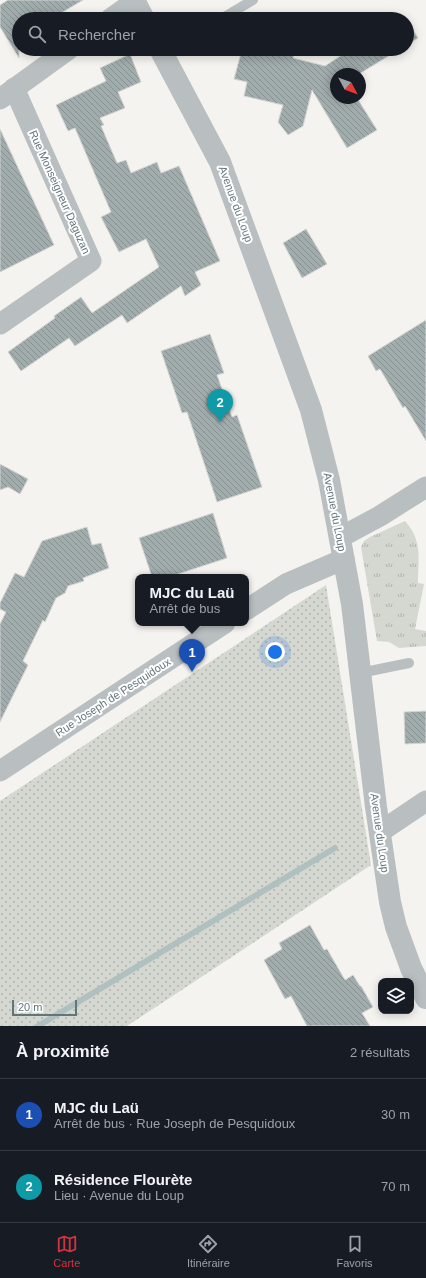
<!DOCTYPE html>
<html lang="fr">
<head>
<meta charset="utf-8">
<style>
  body { margin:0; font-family:Arial,sans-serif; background:#20242c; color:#f1f3f6 }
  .controls { position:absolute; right:12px; bottom:12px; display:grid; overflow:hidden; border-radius:8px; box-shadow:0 2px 10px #0003 }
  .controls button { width:36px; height:36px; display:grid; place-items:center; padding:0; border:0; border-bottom:1px solid #363941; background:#171b24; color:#f1f3f6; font:20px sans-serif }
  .compass { position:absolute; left:330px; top:68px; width:36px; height:36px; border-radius:50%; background:#171b24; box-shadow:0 2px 10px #0003; rotate:131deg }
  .scale { position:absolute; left:12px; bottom:10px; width:65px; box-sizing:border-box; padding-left:4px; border:2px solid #62767a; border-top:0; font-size:11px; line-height:14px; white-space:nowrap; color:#62767a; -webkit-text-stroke:3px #fff; paint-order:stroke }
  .you { position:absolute; left:275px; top:652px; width:14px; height:14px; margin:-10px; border:3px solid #fff; border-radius:50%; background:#1a73e8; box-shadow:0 0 0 6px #1a73e833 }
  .badge { display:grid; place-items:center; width:26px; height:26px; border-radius:50%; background:#d2333f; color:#fff; font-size:13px; font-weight:700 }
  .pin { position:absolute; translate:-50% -33px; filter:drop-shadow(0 1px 2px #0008) }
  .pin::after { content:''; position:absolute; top:21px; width:14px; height:12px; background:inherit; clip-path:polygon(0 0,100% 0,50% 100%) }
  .popup { position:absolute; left:135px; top:574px; width:114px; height:52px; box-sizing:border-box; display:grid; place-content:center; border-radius:8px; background:#171b24; filter:drop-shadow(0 1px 3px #0005); font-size:13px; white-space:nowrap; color:#9ea1a6 }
  .popup b { font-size:15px; color:#f1f3f6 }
  .popup::after { content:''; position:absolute; left:50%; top:100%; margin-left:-8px; border:8px solid transparent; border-top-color:#171b24 }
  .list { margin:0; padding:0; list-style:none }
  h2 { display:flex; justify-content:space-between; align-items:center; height:52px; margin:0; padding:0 16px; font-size:17px }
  h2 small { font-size:13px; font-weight:400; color:#9ea1a6 }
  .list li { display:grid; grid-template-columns:26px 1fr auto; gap:12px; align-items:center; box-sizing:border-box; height:72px; padding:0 16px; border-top:1px solid #363941 }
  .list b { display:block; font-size:15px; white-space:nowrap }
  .list p { margin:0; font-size:13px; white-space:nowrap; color:#9ea1a6 }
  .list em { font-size:13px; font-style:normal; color:#9ea1a6 }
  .icon { flex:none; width:22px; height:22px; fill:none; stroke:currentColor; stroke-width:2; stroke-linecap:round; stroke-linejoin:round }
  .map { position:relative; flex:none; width:426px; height:1026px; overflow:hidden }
  .search { position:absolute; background:#171b24; box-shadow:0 2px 10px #0003; left:12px; right:12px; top:12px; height:44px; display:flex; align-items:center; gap:10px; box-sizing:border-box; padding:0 14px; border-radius:22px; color:#9ea1a6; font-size:15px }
  .sheet { height:196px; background:#171b24 }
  nav { display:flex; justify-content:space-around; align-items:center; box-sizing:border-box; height:56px; border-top:1px solid #363941; background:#171b24; font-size:11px; color:#9ea1a6 }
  nav a { display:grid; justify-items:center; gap:2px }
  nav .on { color:#d2333f }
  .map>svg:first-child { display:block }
  .grass { fill:url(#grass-tufts) }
  .park { fill:url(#park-dots) }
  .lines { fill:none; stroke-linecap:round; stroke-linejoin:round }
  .stream { stroke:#b0c0c0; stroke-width:6 }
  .building { fill:url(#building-back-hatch); stroke:#d5d5d3 }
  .service { stroke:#b9bfc0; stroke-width:10 }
  .minor { stroke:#b9bfc0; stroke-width:21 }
  .tertiary { stroke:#b9bfc0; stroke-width:22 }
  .labels { text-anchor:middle; stroke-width:4; stroke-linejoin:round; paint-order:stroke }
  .street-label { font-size:11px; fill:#62767a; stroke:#fff }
</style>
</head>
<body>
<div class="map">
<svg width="426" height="1026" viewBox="0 0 426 1026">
  <defs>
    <pattern id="grass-tufts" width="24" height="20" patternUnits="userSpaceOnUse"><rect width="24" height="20" fill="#d5d8d0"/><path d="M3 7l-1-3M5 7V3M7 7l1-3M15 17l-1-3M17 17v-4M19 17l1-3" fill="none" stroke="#b0b4ae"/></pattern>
    <pattern id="park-dots" width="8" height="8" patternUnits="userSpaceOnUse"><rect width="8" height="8" fill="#d5d8d0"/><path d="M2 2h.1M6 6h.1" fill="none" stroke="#b0b4ae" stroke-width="1.8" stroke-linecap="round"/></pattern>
    <pattern id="building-back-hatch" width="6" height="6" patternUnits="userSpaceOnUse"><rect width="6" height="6" fill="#a1acad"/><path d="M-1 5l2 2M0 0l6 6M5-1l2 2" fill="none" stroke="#879192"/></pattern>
  </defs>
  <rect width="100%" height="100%" fill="#f4f3f0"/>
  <!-- grass -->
  <path class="grass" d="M405 521C423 541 418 559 418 583L424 584 415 629 426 631V646L399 648 389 642 377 641 361 547 364 541 370 537Z"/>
  <!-- park -->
  <path class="park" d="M326 585 371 865 127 1026H0V801Z"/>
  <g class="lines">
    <!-- stream -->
    <path class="stream" d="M38 1026 335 848"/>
  </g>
  <!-- building -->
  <path class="building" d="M8 0H83L51 19H19V58L0 27V5Z
    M407 20 418 38 407 45Z
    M242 49H274L294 54 293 58 325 66 351 49H400L359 74H336V98H357L377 130 347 148 312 90 303 126 288 135 278 122 283 105 244 96 247 82 234 79Z
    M130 54 141 82 118 92 125 108 100 118 104 125 101 126 117 163 126 160 131 173 157 162 161 173 179 166 220 261 195 272 201 285 185 296 181 286 127 323 122 315 75 346 69 338 21 371 8 352 55 318 54 316 81 297 92 313 159 267 146 239 119 252 101 217 111 212 75 128 68 131 56 105 106 81 100 68Z
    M0 129 54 245 0 272Z
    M306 229 327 264 302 278 283 243Z
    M426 320V441L405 406 403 408 380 369 376 371 368 356Z
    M210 334 224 373 217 375 232 417 237 415 262 487 217 502 187 412 182 413 161 351Z
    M0 464 28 479 20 494 8 487 0 490Z
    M213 513 227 558 169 577H152L139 538Z
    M87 527 92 545 101 543 109 568 83 578 84 581 68 586 65 593 56 598 45 622 43 620 23 661 28 665 0 722V624L6 612 0 609V603L15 573 24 577 42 541Z
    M426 711V743L405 744 404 712Z
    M310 925 324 950 327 949 345 980 353 975 360 986H361L373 1007 362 1013 370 1026H307L291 996 285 999 264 960 282 949 279 943Z"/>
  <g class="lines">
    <!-- service -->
    <path class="service" d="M221 19 253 0
      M360 673 409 663"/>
    <!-- minor -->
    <path class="minor" d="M110 19 134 2
      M0 99 69 49
      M0 324 91 261 14 88
      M341 537 380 516 426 487
      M246 610 286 584 344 559
      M0 771 225 623
      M380 832 426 801"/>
    <!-- tertiary -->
    <path class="tertiary" d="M134 0 144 19
      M160 49 220 162 311 410 329 480 352 604 376 807 390 902 396 927 411 968 426 998"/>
  </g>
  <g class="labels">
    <!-- street labels -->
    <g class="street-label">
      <text transform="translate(60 192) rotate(66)" y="4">Rue Monseigneur Daguzan</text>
      <text transform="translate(236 204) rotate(70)" y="4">Avenue du Loup</text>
      <text transform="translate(335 512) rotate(79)" y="4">Avenue du Loup</text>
      <text transform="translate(113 697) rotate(-33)" y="4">Rue Joseph de Pesquidoux</text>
      <text transform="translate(380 833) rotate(82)" y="4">Avenue du Loup</text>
    </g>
  </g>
</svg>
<div class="controls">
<button><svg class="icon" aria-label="layers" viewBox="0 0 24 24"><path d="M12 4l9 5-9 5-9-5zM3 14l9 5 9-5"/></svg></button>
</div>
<svg class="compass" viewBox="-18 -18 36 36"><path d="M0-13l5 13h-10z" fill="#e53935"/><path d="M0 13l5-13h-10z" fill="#9ea1a6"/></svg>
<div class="scale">20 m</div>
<div class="you"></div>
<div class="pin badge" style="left:192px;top:672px;background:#1a4fb4">1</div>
<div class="popup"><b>MJC du Laü</b>Arrêt de bus</div>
<div class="pin badge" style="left:220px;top:422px;background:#0f9aa8">2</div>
<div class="search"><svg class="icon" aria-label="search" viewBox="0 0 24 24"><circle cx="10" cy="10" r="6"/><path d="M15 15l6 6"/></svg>Rechercher</div>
</div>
<section class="sheet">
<h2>À proximité<small>2 résultats</small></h2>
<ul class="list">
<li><span class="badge" style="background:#1a4fb4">1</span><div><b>MJC du Laü</b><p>Arrêt de bus · Rue Joseph de Pesquidoux</p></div><em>30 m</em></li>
<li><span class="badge" style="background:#0f9aa8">2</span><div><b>Résidence Flourète</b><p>Lieu · Avenue du Loup</p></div><em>70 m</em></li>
</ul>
</section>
<nav>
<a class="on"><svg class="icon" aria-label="map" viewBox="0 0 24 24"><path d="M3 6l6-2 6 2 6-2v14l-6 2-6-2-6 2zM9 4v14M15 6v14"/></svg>Carte</a>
<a><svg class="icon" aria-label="directions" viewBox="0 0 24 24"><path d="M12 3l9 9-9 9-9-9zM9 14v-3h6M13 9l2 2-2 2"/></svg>Itinéraire</a>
<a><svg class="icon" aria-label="saved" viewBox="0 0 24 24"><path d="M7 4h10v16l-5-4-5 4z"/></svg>Favoris</a>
</nav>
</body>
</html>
